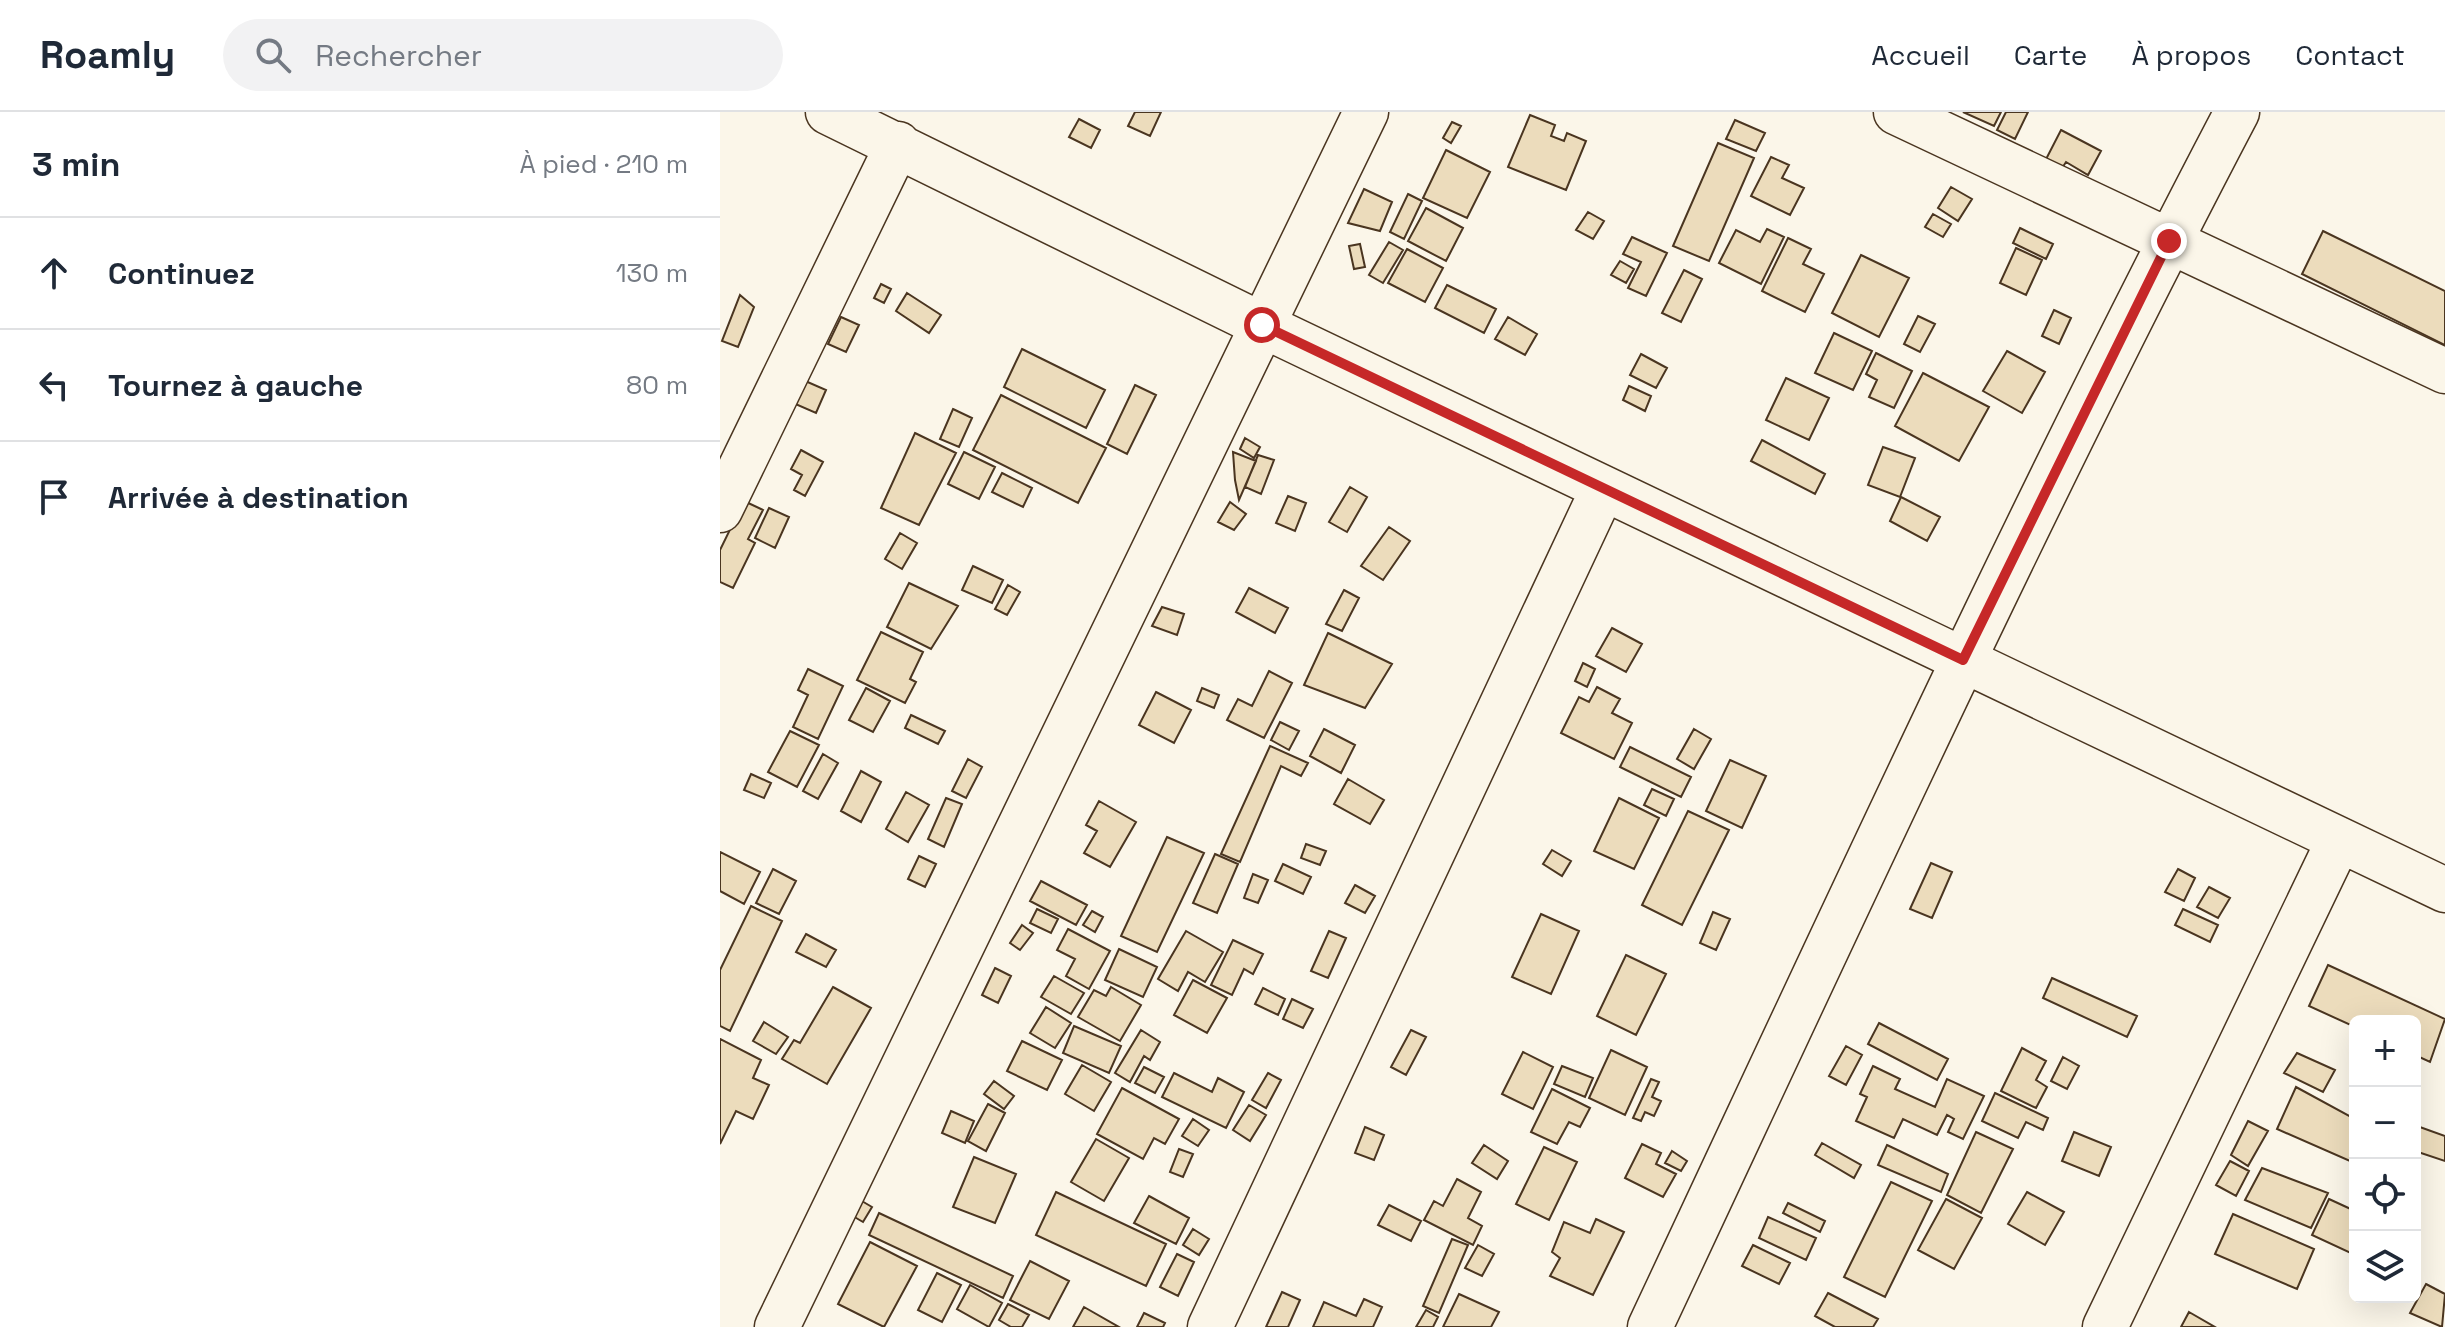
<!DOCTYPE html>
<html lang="fr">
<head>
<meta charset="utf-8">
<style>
  body { margin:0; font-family:"Space Grotesk",sans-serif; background:#f2f2f3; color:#1f2937 }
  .controls { position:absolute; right:24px; bottom:24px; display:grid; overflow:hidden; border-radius:12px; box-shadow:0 8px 32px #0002 }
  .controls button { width:72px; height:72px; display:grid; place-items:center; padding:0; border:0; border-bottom:2px solid #e0e1e3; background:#fff; color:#1f2937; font:40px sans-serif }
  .stop { position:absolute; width:24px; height:24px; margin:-18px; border:6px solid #c62828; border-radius:50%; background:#fff }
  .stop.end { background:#c62828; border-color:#fff; box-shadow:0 2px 8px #0008 }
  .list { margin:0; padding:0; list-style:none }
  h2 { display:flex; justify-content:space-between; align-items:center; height:104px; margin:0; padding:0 32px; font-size:34px }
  h2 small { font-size:26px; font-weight:400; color:#747a83 }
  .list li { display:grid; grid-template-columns:52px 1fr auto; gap:24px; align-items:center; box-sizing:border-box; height:112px; padding:0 32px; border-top:2px solid #e0e1e3 }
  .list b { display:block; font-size:30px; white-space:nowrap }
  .list em { font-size:26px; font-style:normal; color:#747a83 }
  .icon { flex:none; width:44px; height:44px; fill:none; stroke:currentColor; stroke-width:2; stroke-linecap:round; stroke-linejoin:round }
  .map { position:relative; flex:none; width:1725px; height:1215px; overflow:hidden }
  header { display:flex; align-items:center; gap:48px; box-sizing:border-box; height:112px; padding:0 40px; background:#fff; border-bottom:2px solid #e0e1e3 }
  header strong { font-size:38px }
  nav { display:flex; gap:44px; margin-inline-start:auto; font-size:28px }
  .search { width:560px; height:72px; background:#f2f2f3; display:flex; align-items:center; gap:20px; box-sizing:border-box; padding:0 28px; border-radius:44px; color:#747a83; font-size:30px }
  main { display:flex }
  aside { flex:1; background:#fff }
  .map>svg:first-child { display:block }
  .building { fill:#ecdcbc; stroke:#4a3520; stroke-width:2 }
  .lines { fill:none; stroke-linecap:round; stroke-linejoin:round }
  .minor-casing { stroke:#4a3520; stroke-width:47 }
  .minor { stroke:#fbf6e9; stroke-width:44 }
  .route { stroke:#c62828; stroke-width:10 }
</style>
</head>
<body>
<header>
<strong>Roamly</strong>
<div class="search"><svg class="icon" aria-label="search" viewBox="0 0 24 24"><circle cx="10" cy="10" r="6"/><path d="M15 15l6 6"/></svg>Rechercher</div>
<nav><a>Accueil</a><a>Carte</a><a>À propos</a><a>Contact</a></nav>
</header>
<main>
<aside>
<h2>3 min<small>À pied · 210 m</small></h2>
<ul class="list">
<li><svg class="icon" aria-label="ahead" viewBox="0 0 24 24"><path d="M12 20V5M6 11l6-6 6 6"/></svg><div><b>Continuez</b></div><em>130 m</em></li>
<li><svg class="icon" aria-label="left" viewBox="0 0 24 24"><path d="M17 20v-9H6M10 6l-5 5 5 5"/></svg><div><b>Tournez à gauche</b></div><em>80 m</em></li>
<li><svg class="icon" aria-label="arrive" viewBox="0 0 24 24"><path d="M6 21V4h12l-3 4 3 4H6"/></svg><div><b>Arrivée à destination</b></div></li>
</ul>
</aside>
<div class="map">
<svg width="1725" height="1215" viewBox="0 0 1725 1215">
  <rect width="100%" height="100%" fill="#fbf6e9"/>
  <!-- building -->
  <path class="building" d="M415 0H441L430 24 408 14Z
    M1243 0H1281L1274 14Z
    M1286 0H1308L1295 27 1277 18Z
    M810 3 835 13 831 24 844 29 847 21 866 29 846 78 788 55Z
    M359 7 380 18 371 36 349 25Z
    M1015 8 1045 21 1036 39 1006 27Z
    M732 10 741 14 731 31 723 26Z
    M1341 18 1381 39 1368 63 1346 50 1339 61 1322 55Z
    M998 31 1034 46 989 149 953 134Z
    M726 38 770 60 747 106 703 86Z
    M1051 45 1069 53 1062 66 1084 76 1070 103 1031 84Z
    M1231 75 1252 87 1238 109 1218 96Z
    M644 77 672 90 660 119 628 111Z
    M688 82 702 89 684 127 670 120Z
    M706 96 743 116 726 149 688 129Z
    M868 100 884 109 873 127 856 118Z
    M1213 102 1231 112 1223 125 1205 115Z
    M1300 116 1333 132 1326 147 1293 131Z
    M1047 117 1064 125 1041 172 999 151 1016 118 1040 130Z
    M1603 119 1725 179V233L1582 162Z
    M912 125 947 141 926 184 908 176 921 150 903 142Z
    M1068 126 1091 137 1083 152 1104 162 1085 200 1042 179Z
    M669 130 683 138 663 171 649 163Z
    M640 132 645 155 634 157 629 134Z
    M1296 136 1322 148 1306 183 1280 171Z
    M687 137 723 156 705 190 668 171Z
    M1141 143 1189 166 1159 225 1112 201Z
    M900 149 914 157 906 171 891 163Z
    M964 158 982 167 961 210 942 201Z
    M161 172 171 177 164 191 154 186Z
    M727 173 776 197 764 221 715 196Z
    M187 181 221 203 209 221 176 199Z
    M20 183 34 195 18 235 2 229Z
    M1334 198 1351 206 1339 232 1322 224Z
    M1198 204 1215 212 1200 240 1184 232Z
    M121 205 139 213 126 240 108 232Z
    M788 205 817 222 805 243 775 227Z
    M1114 221 1152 239 1133 278 1095 261Z
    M302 237 385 278 366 316 284 275Z
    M1287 239 1325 260 1302 301 1263 279Z
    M1156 241 1192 259 1174 296 1149 285 1157 268 1146 262Z
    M921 242 947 256 936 276 910 263Z
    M67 261 106 278 96 301 57 284Z
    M1203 261 1269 295 1239 349 1175 314Z
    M1066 266 1109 286 1089 328 1046 308Z
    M415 273 436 283 407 342 387 332Z
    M909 274 931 284 925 299 903 288Z
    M281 283 386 336 358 391 253 338Z
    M233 297 252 306 239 335 220 327Z
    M195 321 236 341 199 413 161 396Z
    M525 326 540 335 534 346 520 337Z
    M1042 328 1105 362 1095 382 1031 349Z
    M1163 335 1195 346 1180 385 1148 373Z
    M81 338 103 350 85 384 74 378 82 363 71 357Z
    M244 340 275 355 259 387 228 372Z
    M513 340 536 349 519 388 515 368Z
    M538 343 554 348 541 382 525 375Z
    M282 361 312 376 303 395 272 380Z
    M630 375 647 385 627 420 609 410Z
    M568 384 586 391 575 419 556 411Z
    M1181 385 1220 405 1207 429 1170 409Z
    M24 389 43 398 28 427 35 431 13 476 0 470V438Z
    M510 390 526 402 514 418 498 410Z
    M49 396 69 405 55 436 35 426Z
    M669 415 690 429 663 468 641 454Z
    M180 421 197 431 182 457 165 447Z
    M253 454 283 468 272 491 242 478Z
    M189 471 238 494 211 537 167 515Z
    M288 473 300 480 287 503 275 497Z
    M529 476 568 496 555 521 516 500Z
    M624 478 639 486 622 519 606 512Z
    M442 495 464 502 457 523 432 514Z
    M892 516 922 532 906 560 876 544Z
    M161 520 203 540 190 567 196 570 185 591 137 568Z
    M608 521 672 552 645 596 584 573Z
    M863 551 875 557 867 575 855 569Z
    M88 557 123 574 98 627 73 615 88 583 78 578Z
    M549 559 572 571 544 626 507 608 518 587 532 594Z
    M877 575 900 587 892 601 912 611 894 647 841 621 859 585 869 590Z
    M146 576 170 589 153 620 129 608Z
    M482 576 499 583 494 596 477 589Z
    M436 580 471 598 454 631 419 613Z
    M191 603 225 619 218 632 185 616Z
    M560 610 579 619 569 638 551 628Z
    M604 617 635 633 621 661 590 644Z
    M974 617 991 627 974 657 957 647Z
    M70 619 99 633 77 675 48 660Z
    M550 634 588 651 581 664 561 654 520 750 501 742Z
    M910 635 971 665 961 685 900 655Z
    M103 642 118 651 98 687 83 679Z
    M248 647 262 655 246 686 232 679Z
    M1010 648 1046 664 1022 716 986 699Z
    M141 659 161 670 141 710 121 699Z
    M31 662 51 671 44 686 24 678Z
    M628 667 664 688 650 712 614 692Z
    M932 677 954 687 946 704 924 693Z
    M186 680 209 693 188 730 166 717Z
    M226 686 242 692 224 735 208 727Z
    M899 686 939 706 914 757 874 739Z
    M379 689 416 710 390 755 364 741 377 719 366 713Z
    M968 699 1009 718 962 813 922 793Z
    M447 725 484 741 437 840 401 824Z
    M586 732 606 739 600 753 581 746Z
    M832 738 851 749 842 764 823 752Z
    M0 740 40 760 24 792 0 779Z
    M495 742 518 752 497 801 473 791Z
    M199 744 216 752 205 775 188 767Z
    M1211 751 1232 760 1212 806 1190 797Z
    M563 752 591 765 583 782 555 769Z
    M53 757 76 769 59 802 36 791Z
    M1458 757 1475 766 1464 789 1445 780Z
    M533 762 548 768 538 791 524 786Z
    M321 769 367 793 356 813 310 789Z
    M635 773 655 784 645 801 625 791Z
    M1489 775 1510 786 1498 806 1477 795Z
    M31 794 62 809 10 919 0 914V858Z
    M317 797 338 807 331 821 310 811Z
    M1463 797 1498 813 1490 830 1455 813Z
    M372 799 383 805 375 820 363 813Z
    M993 800 1010 807 996 838 980 831Z
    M821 802 859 819 831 882 792 865Z
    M302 813 313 821 300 838 290 831Z
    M348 817 390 839 369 877 346 864 355 847 337 838Z
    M466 819 503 840 485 870 468 860 458 879 438 867Z
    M609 819 626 826 608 866 591 859Z
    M86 822 116 838 106 855 76 840Z
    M513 828 543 842 533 862 524 857 512 883 491 873Z
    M399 837 437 855 423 885 385 868Z
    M906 843 946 862 916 923 877 904Z
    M1608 853 1725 907 1710 950 1695 943V909H1635V915L1589 894Z
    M275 856 291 864 278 891 262 883Z
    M334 864 364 881 351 902 321 885Z
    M1332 866 1417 904 1407 925 1323 886Z
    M473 868 507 886 487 921 454 903Z
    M113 875 151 896 107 972 62 947 74 928 80 931Z
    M391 875 421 893 400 929 358 905 374 878 386 884Z
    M543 876 565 887 558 903 535 892Z
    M572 887 593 897 583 916 563 907Z
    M326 895 351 911 335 936 310 921Z
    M44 910 68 925 56 942 33 929Z
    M1159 911 1228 947 1217 968 1148 932Z
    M354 914 401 934 389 961 343 941Z
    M421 918 440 930 430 948 424 944 410 970 395 961Z
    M691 918 706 925 686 963 671 955Z
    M0 927 41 948 33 966 49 973 33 1007 16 999 0 1032Z
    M302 929 342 948 327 978 287 959Z
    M1126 934 1142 943 1126 973 1109 964Z
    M1302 936 1326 949 1316 968 1327 975 1316 996 1281 979Z
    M891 938 927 955 905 1003 869 986Z
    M803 940 833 955 813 997 782 982Z
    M1577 941 1615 958 1603 980 1564 961Z
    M1343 945 1359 954 1347 977 1331 969Z
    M362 953 391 970 374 999 345 982Z
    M842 954 873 966 865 985 834 972Z
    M1153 954 1180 967 1175 977 1215 995 1227 967 1264 984 1243 1027 1228 1020 1234 1007 1227 1003 1217 1023 1183 1007 1174 1026 1136 1009 1147 985 1140 982Z
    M424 955 444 965 435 981 415 971Z
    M454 961 492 980 498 966 524 980 506 1016 442 985Z
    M548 961 561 968 546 996 532 988Z
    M931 967 939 970 932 985 941 989 934 1004 925 1000 921 1009 913 1006Z
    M274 969 294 984 284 997 264 982Z
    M1576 975 1635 1007V1041L1630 1049 1557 1017Z
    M402 976 459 1007 445 1032 434 1026 423 1047 377 1022Z
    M832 977 870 996 860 1015 849 1010 837 1032 811 1020Z
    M1275 981 1328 1006 1323 1018 1306 1010 1298 1026 1262 1009Z
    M268 992 285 1001 266 1039 248 1029Z
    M529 993 546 1003 530 1029 513 1018Z
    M231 999 254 1009 245 1031 222 1021Z
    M473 1007 489 1018 478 1034 462 1024Z
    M1528 1009 1548 1019 1528 1054 1511 1043Z
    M1697 1014 1725 1024V1049L1695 1039Z
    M645 1015 664 1023 654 1048 635 1041Z
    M1256 1020 1293 1037 1261 1101 1227 1083Z
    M1354 1020 1391 1035 1379 1064 1342 1049Z
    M376 1027 409 1046 384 1089 351 1070Z
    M1102 1031 1141 1053 1134 1066 1095 1043Z
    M922 1032 941 1041 936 1052 956 1062 943 1085 905 1066Z
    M764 1033 788 1049 777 1067 752 1051Z
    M1167 1033 1228 1062 1221 1080 1158 1053Z
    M824 1035 857 1050 829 1108 796 1092Z
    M459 1037 473 1042 463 1065 450 1060Z
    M952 1039 967 1049 961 1059 945 1051Z
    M254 1045 296 1062 275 1111 233 1095Z
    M1510 1049 1529 1059 1516 1084 1496 1073Z
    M1542 1056 1608 1081 1591 1116 1525 1088Z
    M737 1067 761 1080 748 1106 762 1114 753 1133 704 1108 714 1089 723 1094Z
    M1171 1070 1212 1089 1165 1185 1124 1165Z
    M336 1080 446 1132 426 1174 316 1123Z
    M1307 1080 1344 1100 1325 1133 1288 1112Z
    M429 1084 469 1106 456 1132 414 1111Z
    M135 1085 152 1095 143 1110 126 1100Z
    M1226 1087 1262 1106 1234 1157 1198 1138Z
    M1609 1087 1635 1099V1143L1592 1123Z
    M1068 1091 1105 1109 1100 1120 1063 1101Z
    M669 1093 701 1109 691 1129 658 1113Z
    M159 1101 293 1164 283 1186 149 1123Z
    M1513 1102 1594 1137 1577 1177 1495 1142Z
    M1048 1105 1096 1126 1086 1148 1039 1126Z
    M876 1107 904 1120 873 1183 830 1164 840 1146 832 1140 844 1110 870 1121Z
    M473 1117 489 1127 479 1143 463 1133Z
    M732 1127 748 1133 719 1201 703 1194Z
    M150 1130 197 1154 164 1215 118 1192Z
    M758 1133 774 1142 762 1164 745 1156Z
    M1033 1133 1070 1151 1059 1172 1022 1154Z
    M457 1142 474 1150 458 1184 440 1175Z
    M310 1149 349 1169 329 1207 290 1188Z
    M217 1161 241 1173 222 1210 198 1198Z
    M1706 1172 1725 1182 1722 1215 1690 1201Z
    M250 1173 282 1191 269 1215 237 1197Z
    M562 1180 580 1188 568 1215H546Z
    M1108 1181 1158 1207 1153 1215H1115L1095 1204Z
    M739 1182 779 1200 771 1215H723Z
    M644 1187 662 1195 653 1215H593L604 1190 636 1204Z
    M288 1192 309 1203 302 1215H291L279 1208Z
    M364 1195 399 1215H353Z
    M706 1198 718 1205 713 1215H696Z
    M1469 1200 1495 1215H1461Z
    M424 1201 445 1211 443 1215H417Z"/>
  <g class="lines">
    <defs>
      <path id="minor" d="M108 0 542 213 1725 778
        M1176 0 1725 259
        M0 398 178 32
        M57 1215 646 0
        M490 1215 883 377
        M930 1215C1121 808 1308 398 1517 0
        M1385 1215 1619 728"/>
    </defs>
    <!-- minor casing -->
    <use href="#minor" class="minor-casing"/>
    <!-- minor -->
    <use href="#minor" class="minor"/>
  </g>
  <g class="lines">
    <!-- route -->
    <path class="route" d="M542 213 1243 548 1449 129"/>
  </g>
</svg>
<div class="controls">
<button>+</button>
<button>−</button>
<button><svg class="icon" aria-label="locate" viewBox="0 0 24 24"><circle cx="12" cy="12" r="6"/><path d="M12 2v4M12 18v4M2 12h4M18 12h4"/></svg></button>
<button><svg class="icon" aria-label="layers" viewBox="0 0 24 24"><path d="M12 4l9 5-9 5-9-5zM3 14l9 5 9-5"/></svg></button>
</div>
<div class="stop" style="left:542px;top:213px"></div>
<div class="stop end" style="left:1449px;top:129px"></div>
</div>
</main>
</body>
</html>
